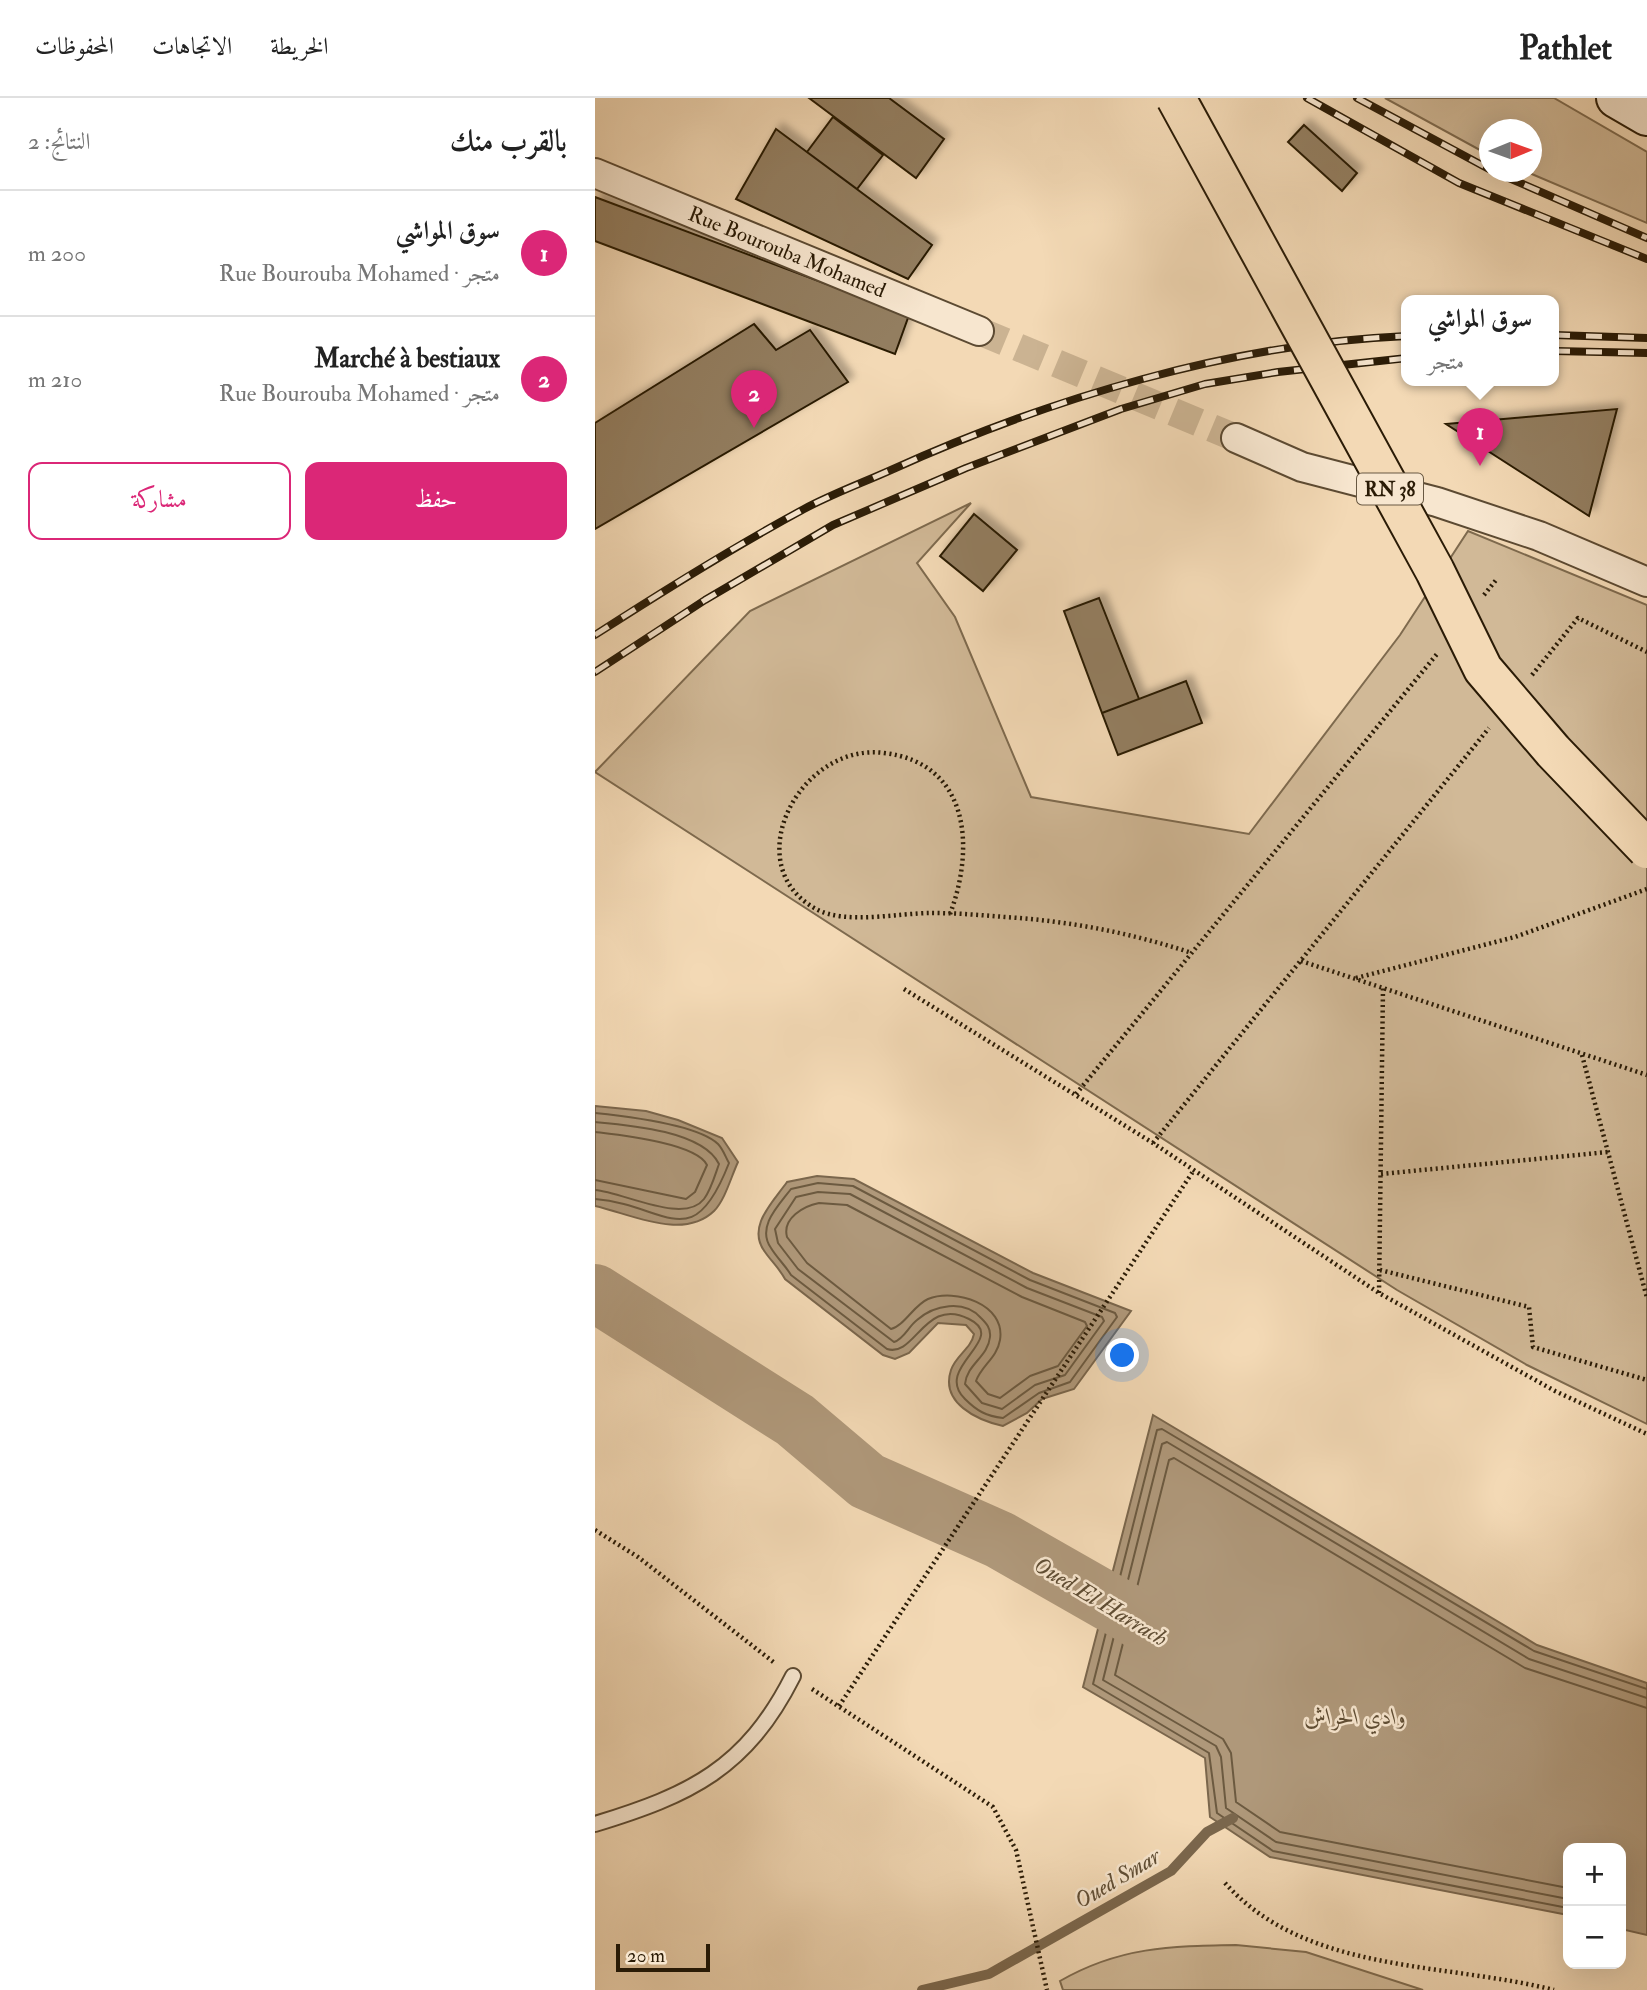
<!DOCTYPE html>
<html lang="ar">
<head>
<meta charset="utf-8">
<style>
  body { margin:0; font-family:"IM FELL Double Pica",Amiri,serif; background:#f6f6f6; color:#222; direction:rtl }
  .controls { position:absolute; right:21px; bottom:21px; display:grid; overflow:hidden; border-radius:14px; box-shadow:0 7px 28px #0002 }
  .controls button { width:63px; height:63px; display:grid; place-items:center; padding:0; border:0; border-bottom:2px solid #e0e0e0; background:#fff; color:#222; font:35px sans-serif }
  .compass { position:absolute; left:884px; top:21px; width:63px; height:63px; border-radius:50%; background:#fff; box-shadow:0 7px 28px #0002; rotate:89deg }
  .scale { position:absolute; left:21px; bottom:18px; width:94px; box-sizing:border-box; padding-left:7px; border:4px solid #2a1b06; border-top:0; font-size:19px; line-height:24px; white-space:nowrap; color:#2a1b06; -webkit-text-stroke:5px #f7e6cf; paint-order:stroke }
  .you { position:absolute; left:528px; top:1258px; width:24px; height:24px; margin:-18px; border:5px solid #fff; border-radius:50%; background:#1a73e8; box-shadow:0 0 0 10px #1a73e833 }
  .badge { display:grid; place-items:center; width:46px; height:46px; border-radius:50%; background:#db2777; color:#fff; font-size:23px; font-weight:700 }
  .pin { position:absolute; translate:-50% -58px; filter:drop-shadow(0 2px 4px #0008) }
  .pin::after { content:''; position:absolute; top:37px; width:24px; height:21px; background:inherit; clip-path:polygon(0 0,100% 0,50% 100%) }
  .popup { position:absolute; left:806px; top:197px; width:158px; height:91px; box-sizing:border-box; display:grid; place-content:center; border-radius:14px; background:#fff; filter:drop-shadow(0 2px 5px #0005); font-size:23px; white-space:nowrap; color:#767676 }
  .popup b { font-size:26px; color:#222 }
  .popup::after { content:''; position:absolute; left:50%; top:100%; margin-left:-14px; border:14px solid transparent; border-top-color:#fff }
  .list { margin:0; padding:0; list-style:none }
  h2 { display:flex; justify-content:space-between; align-items:center; height:91px; margin:0; padding:0 28px; font-size:30px }
  h2 small { font-size:23px; font-weight:400; color:#767676 }
  .list li { display:grid; grid-template-columns:46px 1fr auto; gap:21px; align-items:center; box-sizing:border-box; height:126px; padding:0 28px; border-top:2px solid #e0e0e0 }
  .list b { display:block; font-size:26px; white-space:nowrap }
  .list p { margin:0; font-size:23px; white-space:nowrap; color:#767676 }
  .list em { font-size:23px; font-style:normal; color:#767676 }
  .actions { display:flex; gap:14px; padding:21px 28px }
  .actions a { flex:1; padding:16px 0; border:2px solid #db2777; border-radius:14px; text-align:center; font-size:24px; color:#db2777 }
  .actions .main { background:#db2777; color:#fff }
  .map { position:relative; flex:none; width:1052px; height:1892px; overflow:hidden; direction:ltr }
  header { display:flex; align-items:center; gap:42px; box-sizing:border-box; height:98px; padding:0 35px; background:#fff; border-bottom:2px solid #e0e0e0 }
  header strong { font-size:33px }
  nav { display:flex; gap:38px; margin-inline-start:auto; font-size:24px }
  main { display:flex }
  aside { flex:1; background:#fff }
  .map>svg:first-child { display:block }
  .green { fill:#d1b997; stroke:#7e6a4e; stroke-width:2 }
  .water { fill:#af987a; stroke:#7a664c; stroke-width:2 }
  .lines { fill:none; stroke-linecap:round; stroke-linejoin:round }
  .shore { stroke:#6c5a40; stroke-width:2 }
  .stream { stroke:#7a664c; stroke-width:10 }
  .river { stroke:#af987a; stroke-width:58 }
  .building { fill:#937e61; stroke:#2a1b06; stroke-width:2; filter:url(#shadow) }
  .street-tunnel { stroke:#cbb392; stroke-width:28; stroke-dasharray:28 14; stroke-linecap:butt }
  .lane-casing { stroke:#5c4a32; stroke-width:18 }
  .street-casing { stroke:#5c4a32; stroke-width:32 }
  .secondary-casing { stroke:#2a1b06; stroke-width:42 }
  .path { stroke:#2a1b06; stroke-width:4.5; stroke-dasharray:2 3.5; stroke-linecap:butt }
  .lane { stroke:#f7e6cf; stroke-width:14 }
  .street { stroke:#f7e6cf; stroke-width:28 }
  .secondary { stroke:#f7e6cf; stroke-width:38 }
  .rail-casing { stroke:#2a1b06; stroke-width:8 }
  .rail { stroke:#f7e6cf; stroke-width:5; stroke-dasharray:16; stroke-linecap:butt }
  .primary-bridge-casing { stroke:#2a1b06; stroke-width:42; stroke-linecap:butt }
  .primary-bridge { stroke:#f3d9b5; stroke-width:38 }
  .labels { text-anchor:middle; stroke-width:5; stroke-linejoin:round; paint-order:stroke }
  .shield { fill:#f7e6cf; stroke:#685842; stroke-width:2 }
  .shield-label { font-size:19px; font-weight:bold; fill:#2a1b06 }
  .street-label { font-size:21px; fill:#2a1b06; stroke:#f7e6cf }
  .water-label { font-size:23px; font-style:italic; fill:#5f4d34; stroke:#f7e6cf }
</style>
</head>
<body>
<header>
<strong>Pathlet</strong>
<nav><a>الخريطة</a><a>الاتجاهات</a><a>المحفوظات</a></nav>
</header>
<main>
<div class="map">
<svg width="1052" height="1892" viewBox="0 0 1052 1892">
  <defs>
    <filter id="shadow"><feDropShadow dx="6" dy="-6" stdDeviation="3.5" flood-color="#0004"/></filter>
  </defs>
  <rect width="100%" height="100%" fill="#f3d9b5"/>
  <filter id="stains"><feTurbulence type="fractalNoise" baseFrequency=".00286" numOctaves="4"/><feColorMatrix values="0 0 0 0 .2 0 0 0 0 .09 0 0 0 0 .02 0 0 0 .5 -.17"/></filter>
  <radialGradient id="worn" r=".72"><stop offset=".6" stop-color="#630" stop-opacity="0"/><stop offset="1" stop-color="#630" stop-opacity=".3"/></radialGradient>
  <!-- green -->
  <path class="green" d="M790 0H959L1052 54V125L932 74H936V32H894V57Z
    M376 405 322 465 360 519 436 699 654 736 805 537 873 433 1052 507V1326L932 1267 802 1192 0 674 155 513Z
    M641 1847 711 1854 828 1892H468L465 1883C524 1849 575 1848 641 1847Z"/>
  <!-- water -->
  <path class="water" d="M0 1008 51 1013 83 1022 127 1040 143 1064C136 1079 130 1102 119 1113 88 1143 36 1116 0 1108Z
    M222 1078 259 1081 438 1175 536 1213 479 1291 447 1301 432 1315 408 1328C382 1322 345 1305 356 1272 361 1257 376 1251 379 1236L371 1227 343 1225 314 1255 300 1261 288 1257 190 1181C184 1170 177 1164 170 1154 151 1129 178 1104 192 1084Z
    M558 1317 942 1547 1052 1585V1837L1026 1831V1750H973V1817L675 1759 615 1719 610 1660 488 1589Z"/>
  <g class="lines">
    <!-- shore -->
    <path class="shore" d="M0 1015C29 1018 102 1026 123 1046 128 1051 131 1060 134 1065 97 1160 72 1107 0 1101
      M0 1024C34 1027 108 1033 124 1066 120 1077 116 1092 109 1101 89 1127 28 1094 0 1092
      M0 1034C24 1037 101 1045 112 1067L100 1094 91 1101 0 1082
      M223 1085 258 1088 435 1182 520 1215 522 1219 475 1284 444 1295 408 1320C391 1318 382 1313 370 1301 337 1269 415 1241 374 1221 330 1198 320 1260 292 1251L196 1177C190 1167 182 1160 176 1150 161 1129 184 1107 196 1091Z
      M223 1094 255 1096 432 1190 507 1219 509 1223 470 1277 440 1287 407 1311 387 1305 370 1286C372 1266 393 1259 395 1239 396 1230 391 1225 386 1220 369 1201 339 1207 322 1222 313 1229 309 1241 299 1244L203 1171 183 1145 180 1131 201 1099Z
      M224 1105 252 1107 427 1199 490 1224 492 1228 463 1268 435 1278 405 1300 393 1296 381 1283C387 1267 402 1260 405 1242 411 1206 360 1190 333 1201 319 1207 309 1228 296 1231L212 1165 192 1139C187 1120 209 1108 224 1105Z
      M973 1790 685 1734 641 1704 636 1655 628 1641 520 1577 574 1362 579 1360 930 1570 1052 1610
      M973 1801 681 1744 631 1710 626 1659 621 1648 508 1582 567 1346 572 1344 934 1561 1052 1600
      M973 1810 678 1753 622 1715 614 1655 498 1586 562 1332 567 1331 939 1553 1052 1591"/>
    <!-- stream -->
    <path class="stream" d="M327 1892 394 1876 576 1773 612 1734 638 1720"/>
    <!-- river -->
    <path class="river" d="M0 1195 200 1322 272 1383 405 1442 540 1519 575 1545"/>
  </g>
  <!-- building -->
  <path class="building" d="M214 0H294L349 41 321 80Z
    M238 19 288 57 262 91 212 54Z
    M709 27 762 75 747 93 693 44Z
    M181 31 337 147 313 181 141 101Z
    M0 99 314 217 300 256 0 143Z
    M159 226 181 252 215 232 253 284 0 431V325Z
    M1022 311 994 418 851 326Z
    M379 416 422 452 388 493 345 458Z
    M504 500 544 601 507 615 469 513Z
    M591 583 607 625 523 657 507 615Z"/>
  <g class="lines">
    <!-- street-tunnel -->
    <path class="street-tunnel" d="M384 233 641 340"/>
    <defs>
      <path id="lane" d="M0 1726C95 1697 151 1671 198 1578"/>
      <path id="street" d="M0 75 384 233
        M641 340 707 369 842 404 944 438 1052 484"/>
      <path id="secondary" d="M1021 0 1052 18"/>
    </defs>
    <!-- lane casing -->
    <use href="#lane" class="lane-casing"/>
    <!-- street casing -->
    <use href="#street" class="street-casing"/>
    <!-- secondary casing -->
    <use href="#secondary" class="secondary-casing"/>
    <!-- path -->
    <path class="path" d="M889 497 901 482
      M937 577 983 520 1052 554
      M355 816C380 750 375 665 289 655 205 644 141 767 221 811 250 827 304 815 336 815 361 815 386 817 410 819 475 823 536 835 597 855
      M706 863 1052 977
      M761 880 920 839 1052 791
      M309 891 558 1045 784 1195 960 1293 1052 1336
      M987 957 1052 1200
      M481 996 842 556
      M558 1045 894 630
      M786 1076 1013 1054
      M785 1172 934 1209 938 1249 1052 1282
      M784 1195 788 890
      M0 1432 43 1459 181 1566
      M217 1591 398 1709 421 1752 452 1892
      M244 1608 599 1072
      M630 1785C711 1876 849 1864 959 1892"/>
    <!-- lane -->
    <use href="#lane" class="lane"/>
    <!-- street -->
    <use href="#street" class="street"/>
    <!-- secondary -->
    <use href="#secondary" class="secondary"/>
    <defs>
      <path id="rail" d="M712 0 864 85 1052 161
        M762 0 894 71
        M900 74 1052 140
        M959 237 1052 240
        M959 253 1052 255
        M0 537C68 493 137 450 209 411 237 396 267 385 296 372 453 301 638 245 812 238
        M0 574 110 502 238 427 371 370 526 311 610 286 683 274 812 260"/>
    </defs>
    <!-- rail casing -->
    <use href="#rail" class="rail-casing"/>
    <!-- rail -->
    <use href="#rail" class="rail"/>
    <defs>
      <path id="primary-bridge" d="M581 0 840 473 888 571 958 653 1052 751"/>
    </defs>
    <!-- primary-bridge casing -->
    <use href="#primary-bridge" class="primary-bridge-casing"/>
    <!-- primary-bridge -->
    <use href="#primary-bridge" class="primary-bridge"/>
  </g>
  <g class="labels">
    <!-- shield labels -->
    <rect class="shield" x="762" y="375.5" width="66" height="31" rx="5"/>
    <g class="shield-label">
      <text x="795" y="398">RN 38</text>
    </g>
    <!-- street labels -->
    <g class="street-label">
      <text transform="translate(192 154) rotate(22)" y="7">Rue Bourouba Mohamed</text>
    </g>
    <!-- water labels -->
    <g class="water-label">
      <text transform="translate(506 1503) rotate(31)" y="8">Oued El Harrach</text>
      <text x="760" y="1626">وادي الحراش</text>
      <text transform="translate(522 1780) rotate(-31)" y="8">Oued Smar</text>
    </g>
  </g>
  <rect width="100%" height="100%" filter="url(#stains)"/>
  <rect width="100%" height="100%" fill="url(#worn)"/>
</svg>
<div class="controls">
<button>+</button>
<button>−</button>
</div>
<svg class="compass" viewBox="-18 -18 36 36"><path d="M0-13l5 13h-10z" fill="#e53935"/><path d="M0 13l5-13h-10z" fill="#767676"/></svg>
<div class="scale">20 m</div>
<div class="you"></div>
<div class="pin badge" style="left:885px;top:368px">1</div>
<div class="popup"><b>سوق المواشي</b>متجر</div>
<div class="pin badge" style="left:159px;top:330px">2</div>
</div>
<aside>
<h2>بالقرب منك<small>النتائج: 2</small></h2>
<ul class="list">
<li><span class="badge">1</span><div><b>سوق المواشي</b><p>متجر · Rue Bourouba Mohamed</p></div><em>200 m</em></li>
<li><span class="badge">2</span><div><b>Marché à bestiaux</b><p>متجر · Rue Bourouba Mohamed</p></div><em>210 m</em></li>
</ul>
<div class="actions"><a class="main">حفظ</a><a>مشاركة</a></div>
</aside>
</main>
</body>
</html>
